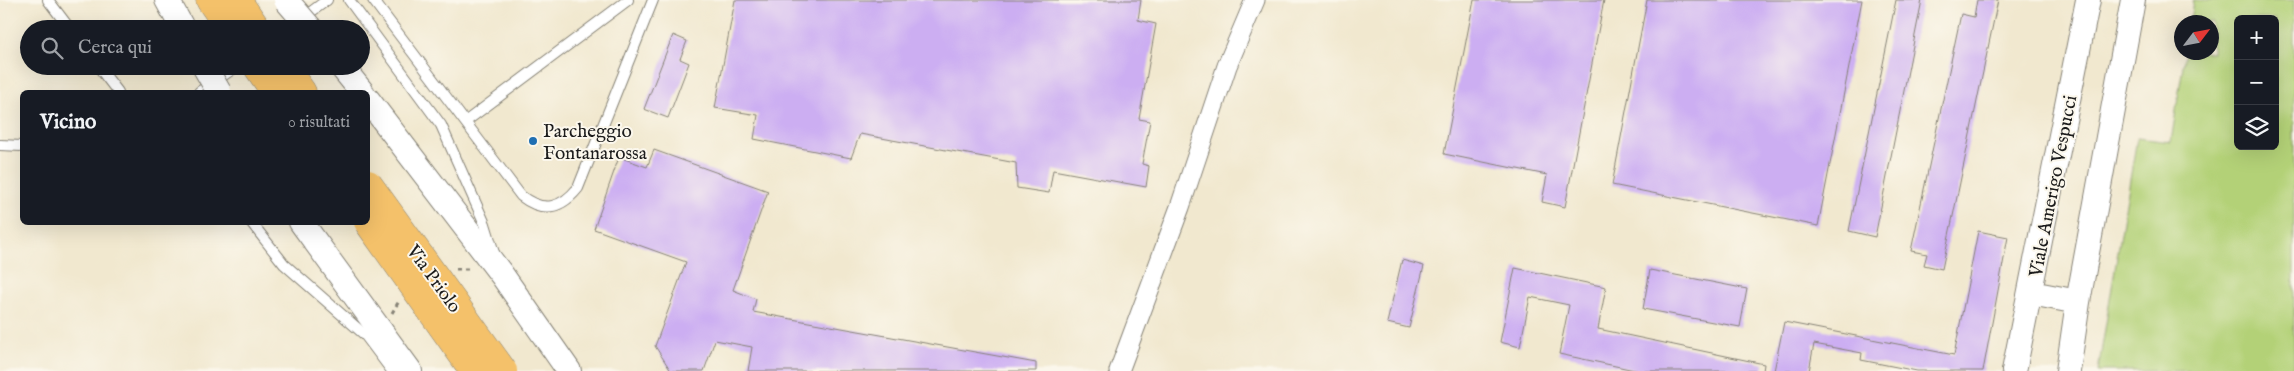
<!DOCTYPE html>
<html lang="it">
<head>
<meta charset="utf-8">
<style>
  body { margin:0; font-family:"IM FELL English",serif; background:#242831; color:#f1f3f6 }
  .controls { position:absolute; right:15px; top:15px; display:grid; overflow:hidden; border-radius:8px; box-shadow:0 5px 20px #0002 }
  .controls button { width:45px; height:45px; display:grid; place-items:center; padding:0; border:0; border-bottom:1px solid #363941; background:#171b24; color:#f1f3f6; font:25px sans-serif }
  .compass { position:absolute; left:2174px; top:15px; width:45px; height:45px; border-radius:50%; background:#171b24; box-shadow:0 5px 20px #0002; rotate:58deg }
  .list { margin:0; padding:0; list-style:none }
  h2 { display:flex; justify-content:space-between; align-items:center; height:65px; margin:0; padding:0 20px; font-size:21px }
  h2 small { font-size:16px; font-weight:400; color:#9ea1a6 }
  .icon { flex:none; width:28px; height:28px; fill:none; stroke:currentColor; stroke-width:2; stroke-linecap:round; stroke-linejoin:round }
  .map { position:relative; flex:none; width:2294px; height:371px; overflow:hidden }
  .search { position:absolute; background:#171b24; box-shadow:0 5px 20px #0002; left:20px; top:20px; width:350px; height:55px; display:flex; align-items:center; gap:12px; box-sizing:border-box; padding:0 18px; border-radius:28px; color:#9ea1a6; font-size:19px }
  .panel { position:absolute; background:#171b24; box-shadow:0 5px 20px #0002; left:20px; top:90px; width:350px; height:135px; border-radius:8px }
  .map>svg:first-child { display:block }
  .green { fill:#b3d177; stroke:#68764a; fill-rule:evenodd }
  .building { fill:#ccaef2 }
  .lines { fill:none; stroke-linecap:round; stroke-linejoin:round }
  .service-casing { stroke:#868276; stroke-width:12 }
  .minor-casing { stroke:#868276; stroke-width:21 }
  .tertiary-casing { stroke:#868276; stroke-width:26 }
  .primary-casing { stroke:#868276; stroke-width:29 }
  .path { stroke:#868276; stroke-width:3; stroke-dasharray:4 4; stroke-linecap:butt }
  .service { stroke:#fff; stroke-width:10 }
  .minor { stroke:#fff; stroke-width:19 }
  .tertiary { stroke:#fff; stroke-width:24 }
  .primary { stroke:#f4c16b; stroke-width:28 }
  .tertiary-bridge-casing { stroke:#868276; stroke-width:26; stroke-linecap:butt }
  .primary-bridge-casing { stroke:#868276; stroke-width:29; stroke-linecap:butt }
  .tertiary-bridge { stroke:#fff; stroke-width:24 }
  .primary-bridge { stroke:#f4c16b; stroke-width:28 }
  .poi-dot { fill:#1f6fb2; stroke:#fbf7ec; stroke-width:2 }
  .labels { text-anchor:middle; stroke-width:4; stroke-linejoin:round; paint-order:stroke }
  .poi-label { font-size:19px; fill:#1c1c1c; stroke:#fbf7ec; text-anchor:start }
  .street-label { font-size:19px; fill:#1c1c1c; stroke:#fbf7ec }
</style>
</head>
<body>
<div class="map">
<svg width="2294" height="371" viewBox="0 0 2294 371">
  <rect width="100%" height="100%" fill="#fbf7ec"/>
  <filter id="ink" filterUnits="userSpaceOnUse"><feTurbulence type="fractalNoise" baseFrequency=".02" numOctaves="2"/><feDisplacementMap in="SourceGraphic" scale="10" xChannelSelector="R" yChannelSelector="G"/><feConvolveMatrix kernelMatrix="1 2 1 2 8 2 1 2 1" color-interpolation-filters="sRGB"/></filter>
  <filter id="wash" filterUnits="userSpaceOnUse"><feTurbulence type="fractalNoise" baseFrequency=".0096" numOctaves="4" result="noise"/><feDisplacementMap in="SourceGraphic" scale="20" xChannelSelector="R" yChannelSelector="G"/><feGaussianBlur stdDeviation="1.12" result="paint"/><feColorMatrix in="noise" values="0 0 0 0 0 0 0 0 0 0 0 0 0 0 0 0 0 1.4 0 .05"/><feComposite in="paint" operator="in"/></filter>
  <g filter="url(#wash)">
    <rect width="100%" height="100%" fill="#f1e8cf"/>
    <!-- green -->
    <path class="green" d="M2193 0H2294V371H2098L2137 138 2171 142 2185 53 2212 52V22H2190ZM2238 19H2275V146H2238Z"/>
    <g id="blocks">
      <!-- building -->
      <path class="building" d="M735 0H1141L1138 20 1156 24 1139 119 1150 121 1142 164 1149 166 1146 187 1053 170 1049 193 1017 188 1016 163 860 134 851 158 754 139 758 115 715 108Z
        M1474 0H1604L1565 207 1542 202 1547 175 1444 154Z
        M1647 0H1862L1818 226 1612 185Z
        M1896 0H1922L1875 237 1849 231Z
        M1977 0H1998L1942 269 1924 265 1927 254 1911 251 1961 14 1974 17Z
        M673 35 687 41 680 59 689 63 668 118 644 109Z
        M654 150 768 191 733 290 756 299 753 312 1036 363V371H748L752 347 715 340 704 371H671L655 346 686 262 594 229 619 157 647 167Z
        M1978 231 2008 237 1983 371H1917L1861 360 1862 353 1814 344 1809 371H1774L1784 322 1954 355Z
        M1402 260 1424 266 1409 328 1387 323Z
        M1515 268 1606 287 1598 329 1764 364 1763 371H1639L1559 354 1569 305 1530 297 1520 347 1500 342Z
        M1650 270 1747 289 1740 327 1643 309Z"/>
    </g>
  </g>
  <g filter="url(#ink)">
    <use href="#blocks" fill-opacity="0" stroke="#868276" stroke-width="1"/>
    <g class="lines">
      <defs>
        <path id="service" d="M48 0 70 29
          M349 0 441 125 485 224 494 253
          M373 0 521 196C543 213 561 209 578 188L653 0
          M288 29 327 0
          M98 66 118 92
          M199 92 237 66
          M465 122 628 0
          M0 145 22 146
          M251 222 284 264 365 335 392 371"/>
        <path id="minor" d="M1119 371 1180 207 1227 66 1255 0"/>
        <path id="tertiary" d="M167 0 183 29
          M341 66 362 92
          M368 100 502 275 569 371
          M301 222 410 371
          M2031 293 2078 302
          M2014 371 2088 0
          M2068 371 2078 302 2133 0"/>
        <path id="primary" d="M210 0 230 29
          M237 0 257 29
          M257 66 275 92
          M283 66 302 92"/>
      </defs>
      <!-- service casing -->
      <use href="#service" class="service-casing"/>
      <!-- minor casing -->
      <use href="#minor" class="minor-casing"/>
      <!-- tertiary casing -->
      <use href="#tertiary" class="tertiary-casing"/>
      <!-- primary casing -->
      <use href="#primary" class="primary-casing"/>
      <!-- path -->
      <path class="path" d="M456 269H472
        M392 313 399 301"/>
      <!-- service -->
      <use href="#service" class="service"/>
      <!-- minor -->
      <use href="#minor" class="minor"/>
      <!-- tertiary -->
      <use href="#tertiary" class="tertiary"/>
      <!-- primary -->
      <use href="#primary" class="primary"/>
      <defs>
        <path id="tertiary-bridge" d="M286 0 311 29
          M204 66 219 92"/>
        <path id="primary-bridge" d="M368 184 503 371
          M368 222 474 371"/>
      </defs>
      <!-- tertiary-bridge casing -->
      <use href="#tertiary-bridge" class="tertiary-bridge-casing"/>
      <!-- primary-bridge casing -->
      <use href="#primary-bridge" class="primary-bridge-casing"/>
      <!-- tertiary-bridge -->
      <use href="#tertiary-bridge" class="tertiary-bridge"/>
      <!-- primary-bridge -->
      <use href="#primary-bridge" class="primary-bridge"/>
    </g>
  </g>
  <!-- markers -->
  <circle class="poi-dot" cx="533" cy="141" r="5"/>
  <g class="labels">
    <!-- poi labels -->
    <g class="poi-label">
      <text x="543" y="137">Parcheggio<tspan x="543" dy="22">Fontanarossa</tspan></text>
    </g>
    <!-- street labels -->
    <g class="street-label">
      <text transform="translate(2052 186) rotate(-79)" y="7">Viale Amerigo Vespucci</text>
      <text transform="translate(435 278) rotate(54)" y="7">Via Priolo</text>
    </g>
  </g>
</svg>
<div class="controls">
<button>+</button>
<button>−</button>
<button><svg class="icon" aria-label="layers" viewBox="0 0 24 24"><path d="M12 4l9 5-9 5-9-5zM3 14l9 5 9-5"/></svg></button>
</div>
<svg class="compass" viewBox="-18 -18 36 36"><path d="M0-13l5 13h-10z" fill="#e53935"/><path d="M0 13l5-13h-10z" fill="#9ea1a6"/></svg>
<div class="search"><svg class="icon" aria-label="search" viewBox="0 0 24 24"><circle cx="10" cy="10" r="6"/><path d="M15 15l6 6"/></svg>Cerca qui</div>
<section class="panel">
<h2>Vicino<small>0 risultati</small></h2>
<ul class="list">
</ul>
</section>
</div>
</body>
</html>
